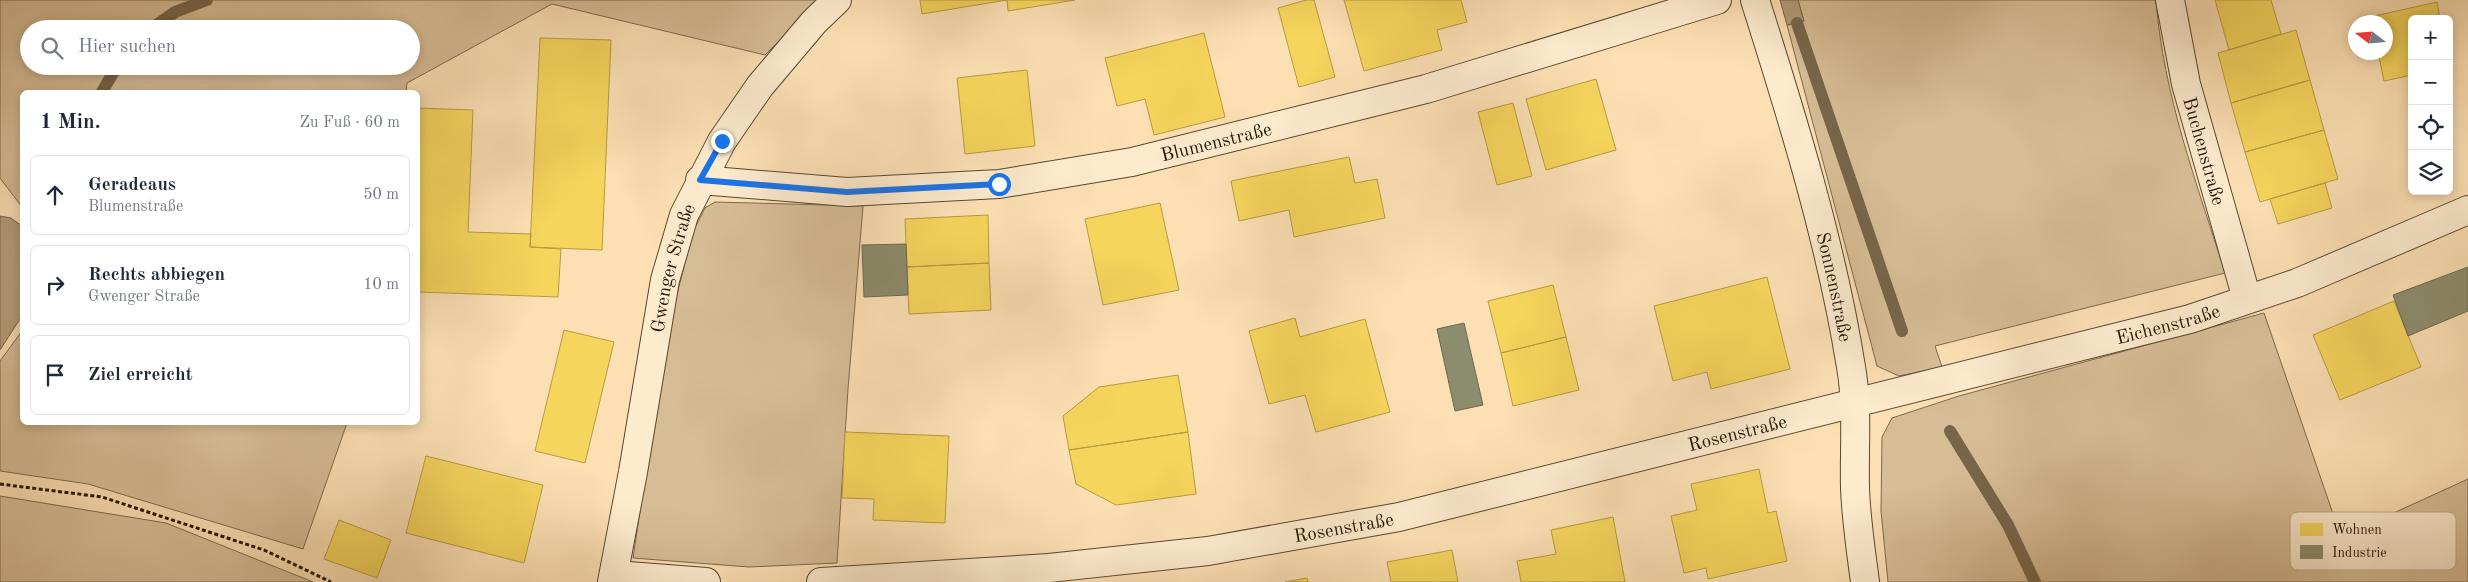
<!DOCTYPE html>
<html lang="de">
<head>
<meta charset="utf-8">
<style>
  body { margin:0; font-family:"Old Standard TT",serif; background:#f2f2f3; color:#1f2937 }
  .controls { position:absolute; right:15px; top:15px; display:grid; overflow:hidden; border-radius:8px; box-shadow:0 2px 12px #0003 }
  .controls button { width:45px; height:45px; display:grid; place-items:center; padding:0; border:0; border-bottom:1px solid #e0e1e3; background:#fff; color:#1f2937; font:25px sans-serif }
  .compass { position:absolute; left:2348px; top:15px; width:45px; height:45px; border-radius:50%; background:#fff; box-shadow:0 2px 12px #0003; rotate:286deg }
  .stop { position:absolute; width:15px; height:15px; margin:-11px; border:4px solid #1a73e8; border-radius:50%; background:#fff }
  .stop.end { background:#1a73e8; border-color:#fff; box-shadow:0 1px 5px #0008 }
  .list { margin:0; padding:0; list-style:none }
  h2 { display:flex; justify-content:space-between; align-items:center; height:65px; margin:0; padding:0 20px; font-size:21px }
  h2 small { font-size:16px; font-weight:400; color:#747a83 }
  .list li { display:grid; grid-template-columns:32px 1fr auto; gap:15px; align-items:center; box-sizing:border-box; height:80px; margin:0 10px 10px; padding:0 10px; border:1px solid #e0e1e3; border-radius:8px }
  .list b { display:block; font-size:19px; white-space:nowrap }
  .list p { margin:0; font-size:16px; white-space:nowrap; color:#747a83 }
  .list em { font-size:16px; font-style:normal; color:#747a83 }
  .icon { flex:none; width:28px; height:28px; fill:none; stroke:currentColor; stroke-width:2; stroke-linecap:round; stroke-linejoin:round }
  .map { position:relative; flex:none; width:2468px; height:582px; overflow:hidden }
  .search { position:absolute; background:#fff; box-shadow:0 2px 12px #0003; left:20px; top:20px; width:400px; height:55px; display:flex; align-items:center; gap:12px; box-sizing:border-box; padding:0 18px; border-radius:28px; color:#747a83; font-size:19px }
  .panel { position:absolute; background:#fff; box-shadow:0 2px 12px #0003; left:20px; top:90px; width:400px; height:335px; border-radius:8px }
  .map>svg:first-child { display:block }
  .green { fill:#d7bd96; stroke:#7c694e; fill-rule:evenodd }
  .water { fill:#b29b78; stroke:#78654a }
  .homes { fill:#f6d55c; stroke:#b69b42 }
  .industry { fill:#8c8c6e; stroke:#6c684e }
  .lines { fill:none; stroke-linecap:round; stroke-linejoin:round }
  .stream { stroke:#78654a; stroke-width:12 }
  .minor-casing { stroke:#584831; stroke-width:30 }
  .path { stroke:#221505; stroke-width:3; stroke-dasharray:4 2.5; stroke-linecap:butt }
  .minor { stroke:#fdebce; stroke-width:28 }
  .route { stroke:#1a73e8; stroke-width:6 }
  .labels { text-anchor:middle; stroke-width:5; stroke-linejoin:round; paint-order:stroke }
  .street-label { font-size:19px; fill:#221505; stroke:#fdebce }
  .key { fill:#fdebce; stroke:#bbab92; stroke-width:1 }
  .key-label { font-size:14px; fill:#221505 }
</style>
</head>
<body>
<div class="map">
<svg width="2468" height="582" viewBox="0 0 2468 582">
  <rect width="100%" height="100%" fill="#fce0b4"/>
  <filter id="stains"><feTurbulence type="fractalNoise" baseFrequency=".004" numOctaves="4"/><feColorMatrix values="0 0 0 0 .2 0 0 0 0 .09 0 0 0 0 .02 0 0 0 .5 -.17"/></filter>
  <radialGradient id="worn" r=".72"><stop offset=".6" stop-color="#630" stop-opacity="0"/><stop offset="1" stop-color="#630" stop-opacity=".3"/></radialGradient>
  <!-- green -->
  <path class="green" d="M0 0H820L765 55 552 4 407 83 406 92H22V207L0 178ZM29 29H411V66H29Z
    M1798 0H2156C2163 94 2197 184 2225 273L1935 346 1942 367 1899 376 1877 366 1787 25 1804 21Z
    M715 202 863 206 848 389 837 563 749 567 633 558 667 333 693 232 705 208Z
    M2264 313 2341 537 2468 479V582H1888L1881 511 1882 437 1892 418 1959 396Z
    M22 331V422L347 423 303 549 88 484 0 471V361Z
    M0 496 166 523 313 582H0Z"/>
  <!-- water -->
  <path class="water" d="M1780 0H1798L1804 21 1787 25Z
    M0 216 11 218 22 226V316L0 350Z"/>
  <!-- homes -->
  <path class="homes" d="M920 0H1075L1008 11 1007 0 922 14Z
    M1306 0H1314L1335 77 1299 87 1278 8Z
    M1344 0H1461L1467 22 1437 30 1442 50 1364 71Z
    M2215 0H2271L2281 34 2229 50Z
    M2437 2 2440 19H2412V75L2384 81 2378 52H2386V22H2371L2370 17Z
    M2296 30 2310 80 2231 103 2218 53Z
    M1204 33 1225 117 1154 135 1145 99 1117 106 1105 58Z
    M540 38 611 40 602 250 530 247Z
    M1027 70 1035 146 965 154 957 78Z
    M1596 79 1616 150 1546 170 1526 99Z
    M2310 80 2324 130 2245 152 2231 103Z
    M1513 103 1532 176 1497 185 1478 112Z
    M418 108 473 110 468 232 531 234 530 247 561 249 558 297 418 292Z
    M2324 130 2338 179 2260 202 2245 152Z
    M1349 157 1355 183 1377 179 1385 218 1294 237 1289 210 1239 221 1231 181Z
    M2325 183 2332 208 2278 224 2270 199Z
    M1160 203 1179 290 1103 305 1085 219Z
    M988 215 989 263 907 267 905 219Z
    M989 263 991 310 909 314 907 267Z
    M1767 277 1790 369 1711 389 1707 372 1673 381 1654 306Z
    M1553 285 1566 337 1501 353 1488 301Z
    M2394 301 2421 367 2340 400 2313 335Z
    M1295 318 1300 337 1365 319 1390 412 1316 432 1305 395 1269 404 1249 331Z
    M564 330 614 342 585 463 535 451Z
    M1566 337 1579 390 1513 406 1501 353Z
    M1178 375 1188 432 1069 450 1063 416 1099 387Z
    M845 432 949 436 945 523 873 520 874 499 842 498Z
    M1188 432 1196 494 1116 505 1076 484 1069 450Z
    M426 456 543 485 524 563 406 533Z
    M1759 469 1768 513 1776 511 1787 561 1708 579 1706 568 1684 573 1671 516 1697 510 1691 484Z
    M1613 517 1625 582H1521L1517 561 1556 554 1551 530Z
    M339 520 391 540 377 578 324 559Z
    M1452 550 1458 582H1391L1387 562Z
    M1307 578 1308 582H1285Z"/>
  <!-- industry -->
  <path class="industry" d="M906 244 908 295 864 297 862 245Z
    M2468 267V311L2408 336 2393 295Z
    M1464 323 1483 405 1455 411 1437 329Z"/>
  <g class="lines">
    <!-- stream -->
    <path class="stream" d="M1797 23 1902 331
      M151 29 175 12 207 0
      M102 92 117 66
      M1950 431 2008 525 2035 582"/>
    <defs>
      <g id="minor">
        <path id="s1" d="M1755 0C1793 120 1831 242 1851 367 1858 407 1854 447 1855 488 1856 519 1861 551 1865 582"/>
        <path id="s2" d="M2170 0 2186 84 2247 299"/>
        <path id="s3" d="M700 180 847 192 999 184 1132 162 1426 89 1717 0"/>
        <path d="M615 575 706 582"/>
        <path id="s4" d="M612 582 633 472 665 280 684 215 722 141 760 86 814 22 837 0"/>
        <path id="s5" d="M821 582 1049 568 1208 551 1399 517 2190 319 2297 283 2468 210"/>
      </g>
    </defs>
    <!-- minor casing -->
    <use href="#minor" class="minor-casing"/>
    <!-- path -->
    <path class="path" d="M0 484 102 497 264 550 331 582"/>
    <!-- minor -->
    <use href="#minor" class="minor"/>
  </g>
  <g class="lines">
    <!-- route -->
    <path class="route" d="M722 141 700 180 847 192 999 184"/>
  </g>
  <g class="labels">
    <!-- street labels -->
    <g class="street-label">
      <text dy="7" stroke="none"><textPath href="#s3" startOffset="521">Blumenstraße</textPath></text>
      <text dy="7" stroke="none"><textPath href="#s2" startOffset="155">Buchenstraße</textPath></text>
      <text dy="7" stroke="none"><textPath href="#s4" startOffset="320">Gwenger Straße</textPath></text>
      <text dy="7" stroke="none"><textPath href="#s1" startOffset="298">Sonnenstraße</textPath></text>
      <text dy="7" stroke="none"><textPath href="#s5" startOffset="1375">Eichenstraße</textPath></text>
      <text dy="7" stroke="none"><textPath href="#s5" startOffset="931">Rosenstraße</textPath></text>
      <text dy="7" stroke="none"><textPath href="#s5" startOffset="526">Rosenstraße</textPath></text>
    </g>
  </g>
  <!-- legend -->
  <rect x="2290" y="512" width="166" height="58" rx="8" class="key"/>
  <rect x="2300" y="523" width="23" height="13" fill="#f6d55c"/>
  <rect x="2300" y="545" width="23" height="14" fill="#8c8c6e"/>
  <g class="key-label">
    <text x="2332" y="534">Wohnen</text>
    <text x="2332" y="557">Industrie</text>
  </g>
  <rect width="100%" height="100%" filter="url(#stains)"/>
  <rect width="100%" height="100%" fill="url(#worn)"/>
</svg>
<div class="controls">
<button>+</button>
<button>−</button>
<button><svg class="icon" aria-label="locate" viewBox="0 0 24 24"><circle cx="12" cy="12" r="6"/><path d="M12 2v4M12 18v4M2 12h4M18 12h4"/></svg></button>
<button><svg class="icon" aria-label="layers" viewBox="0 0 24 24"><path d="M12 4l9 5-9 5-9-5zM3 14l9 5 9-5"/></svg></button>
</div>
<svg class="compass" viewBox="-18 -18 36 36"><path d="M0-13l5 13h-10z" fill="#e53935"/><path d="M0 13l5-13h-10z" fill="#747a83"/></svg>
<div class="stop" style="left:999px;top:184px"></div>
<div class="stop end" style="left:722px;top:141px"></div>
<div class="search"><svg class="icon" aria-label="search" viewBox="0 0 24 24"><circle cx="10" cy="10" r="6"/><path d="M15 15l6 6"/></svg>Hier suchen</div>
<section class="panel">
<h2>1 Min.<small>Zu Fuß · 60 m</small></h2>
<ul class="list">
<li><svg class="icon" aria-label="ahead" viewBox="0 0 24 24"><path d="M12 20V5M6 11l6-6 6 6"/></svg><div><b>Geradeaus</b><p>Blumenstraße</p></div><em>50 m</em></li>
<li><svg class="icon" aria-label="right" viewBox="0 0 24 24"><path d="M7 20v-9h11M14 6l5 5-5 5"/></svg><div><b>Rechts abbiegen</b><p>Gwenger Straße</p></div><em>10 m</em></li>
<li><svg class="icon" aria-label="arrive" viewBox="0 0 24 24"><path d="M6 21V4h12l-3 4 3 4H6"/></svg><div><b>Ziel erreicht</b></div></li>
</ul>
</section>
</div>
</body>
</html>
